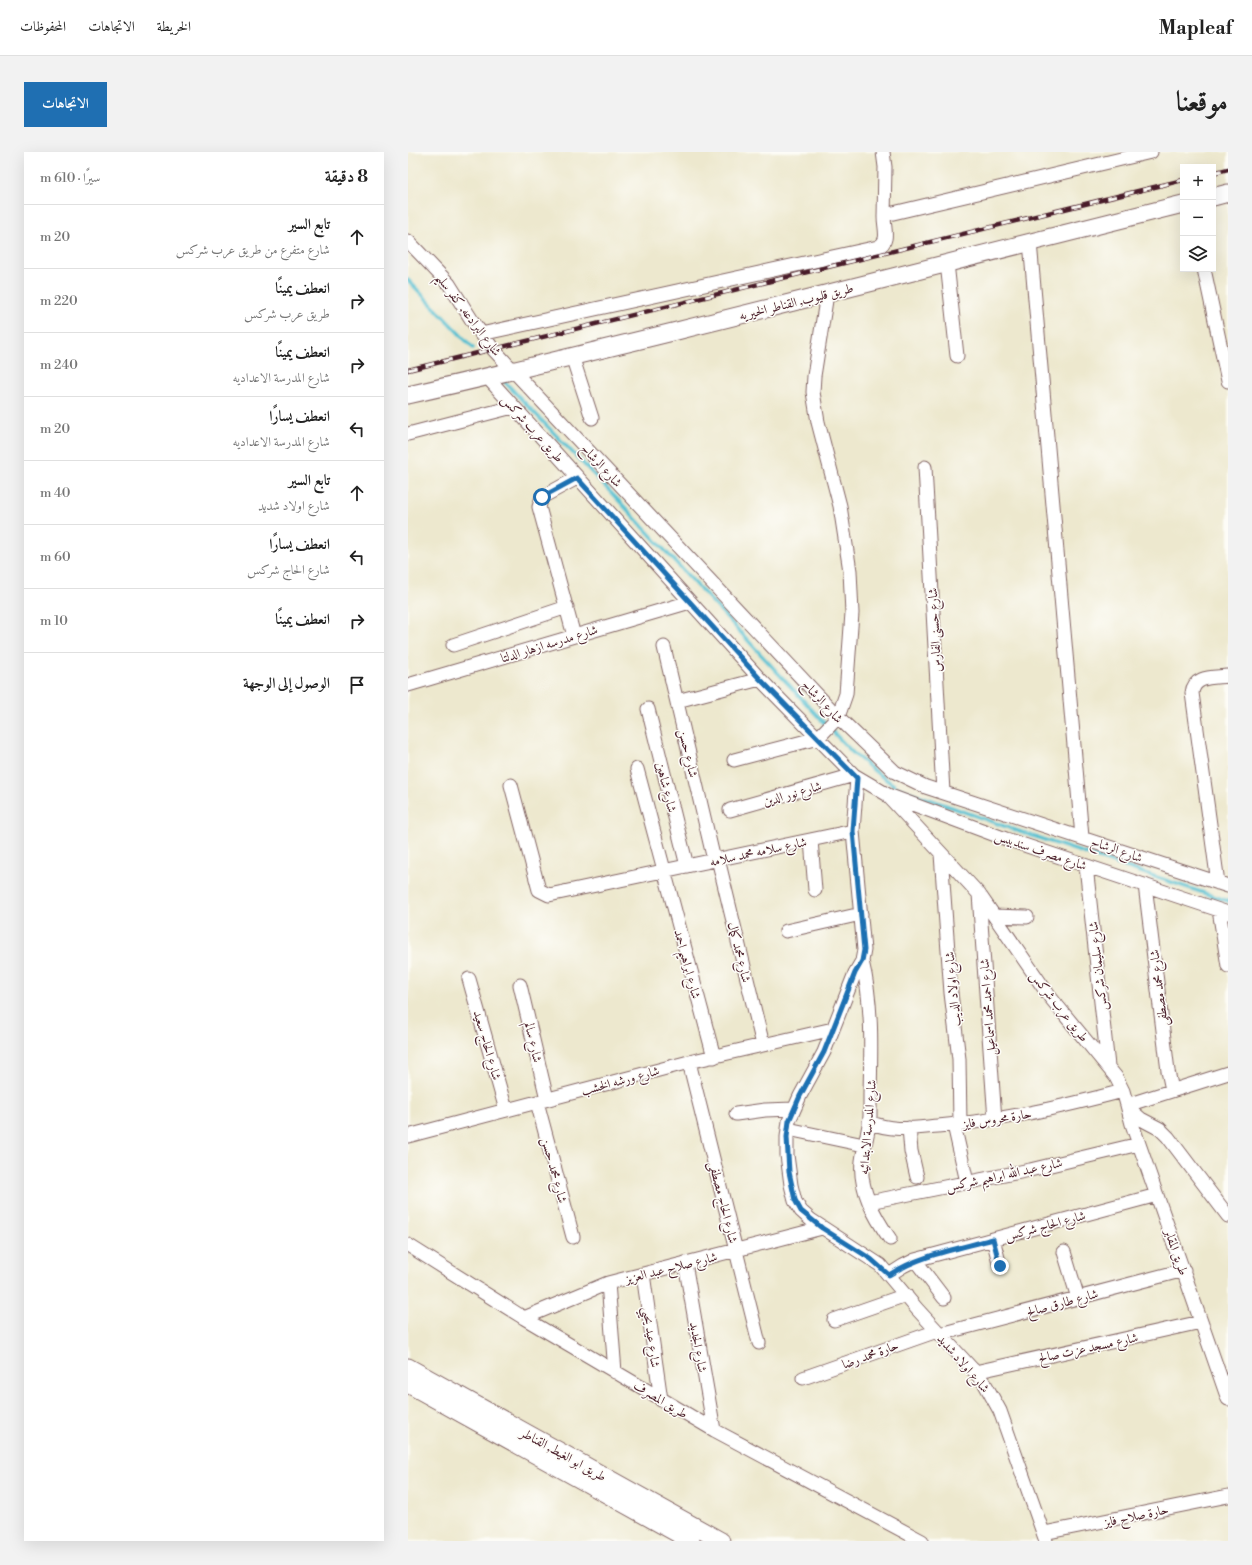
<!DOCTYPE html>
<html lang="ar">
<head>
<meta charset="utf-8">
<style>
  body { margin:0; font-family:"Libre Bodoni",Amiri,serif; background:#f2f2f2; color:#222; direction:rtl }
  .controls { position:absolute; right:12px; top:12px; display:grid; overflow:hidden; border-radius:0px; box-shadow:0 4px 16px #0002 }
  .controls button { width:36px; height:36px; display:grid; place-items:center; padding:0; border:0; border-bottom:1px solid #e0e0e0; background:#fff; color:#222; font:20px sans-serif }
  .stop { position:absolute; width:12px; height:12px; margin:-9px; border:3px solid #1f6fb2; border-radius:50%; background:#fff }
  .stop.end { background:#1f6fb2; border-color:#fff; box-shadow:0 1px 4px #0008 }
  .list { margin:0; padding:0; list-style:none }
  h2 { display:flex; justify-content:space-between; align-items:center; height:52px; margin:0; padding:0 16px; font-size:17px }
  h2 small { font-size:13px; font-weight:400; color:#767676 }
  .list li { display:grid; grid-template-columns:26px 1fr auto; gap:12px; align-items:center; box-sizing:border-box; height:64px; padding:0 16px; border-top:1px solid #e0e0e0 }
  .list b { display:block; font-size:15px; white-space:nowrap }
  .list p { margin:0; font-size:13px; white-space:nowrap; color:#767676 }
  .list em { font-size:13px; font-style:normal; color:#767676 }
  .icon { flex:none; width:22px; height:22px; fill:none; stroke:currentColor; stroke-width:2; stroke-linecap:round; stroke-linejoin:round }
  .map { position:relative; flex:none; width:820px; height:1389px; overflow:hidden; direction:ltr; border-radius:0px }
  header { display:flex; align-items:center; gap:24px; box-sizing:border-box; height:56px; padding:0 20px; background:#fff; border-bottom:1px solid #e0e0e0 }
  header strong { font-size:19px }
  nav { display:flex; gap:22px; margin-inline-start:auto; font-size:14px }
  .intro { display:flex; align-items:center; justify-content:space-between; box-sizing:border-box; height:96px; padding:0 24px }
  h1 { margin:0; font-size:28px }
  .button { padding:10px 18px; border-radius:0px; background:#1f6fb2; color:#fff; font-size:14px; font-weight:700 }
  main { display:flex; gap:24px; padding:0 24px }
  aside { flex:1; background:#fff; border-radius:0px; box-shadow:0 4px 16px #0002 }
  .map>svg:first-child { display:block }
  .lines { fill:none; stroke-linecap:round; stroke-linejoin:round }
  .stream { stroke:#55c0d1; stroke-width:3.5 }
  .minor-casing { stroke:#836564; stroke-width:15 }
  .major-casing { stroke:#836564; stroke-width:19 }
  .minor { stroke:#fff; stroke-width:13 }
  .major { stroke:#fff; stroke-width:17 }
  .rail-casing { stroke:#4a1f2b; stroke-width:4.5 }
  .rail { stroke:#fdfcf7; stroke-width:3; stroke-dasharray:9; stroke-linecap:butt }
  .route { stroke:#1f6fb2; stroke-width:5 }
  .labels { text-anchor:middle; stroke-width:3; stroke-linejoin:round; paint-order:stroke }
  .street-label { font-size:13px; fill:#4a1f2b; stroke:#fdfcf7 }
</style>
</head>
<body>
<header>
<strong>Mapleaf</strong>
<nav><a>الخريطة</a><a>الاتجاهات</a><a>المحفوظات</a></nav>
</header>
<div class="intro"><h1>موقعنا</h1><a class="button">الاتجاهات</a></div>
<main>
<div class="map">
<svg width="820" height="1389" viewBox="0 0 820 1389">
  <rect width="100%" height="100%" fill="#fdfcf7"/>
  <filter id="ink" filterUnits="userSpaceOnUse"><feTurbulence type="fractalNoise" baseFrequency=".025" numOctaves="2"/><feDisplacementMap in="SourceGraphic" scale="8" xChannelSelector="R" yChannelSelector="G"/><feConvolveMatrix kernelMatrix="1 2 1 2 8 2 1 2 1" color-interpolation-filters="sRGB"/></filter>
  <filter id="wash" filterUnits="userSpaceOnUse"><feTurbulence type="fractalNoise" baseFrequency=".012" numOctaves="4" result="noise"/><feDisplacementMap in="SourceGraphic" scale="16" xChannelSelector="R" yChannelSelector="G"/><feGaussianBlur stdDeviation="0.9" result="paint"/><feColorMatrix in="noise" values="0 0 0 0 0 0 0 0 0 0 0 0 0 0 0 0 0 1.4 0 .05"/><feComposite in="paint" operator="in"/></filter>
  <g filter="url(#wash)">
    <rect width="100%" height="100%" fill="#ede8ce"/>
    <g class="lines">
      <!-- stream -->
      <path class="stream" d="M0 128 65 196
        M94 227 213 351 418 573
        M422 577 445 601 469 621 490 636 610 679 820 749"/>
    </g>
  </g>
  <g filter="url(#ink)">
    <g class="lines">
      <defs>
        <path id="minor" d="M475 0 477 15 476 65
          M0 89 41 132 65 170 85 197 430 565 487 620 518 635 820 734
          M622 90 674 685
          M539 111 549 204
          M796 117 820 229
          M73 182 470 95C482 90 476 76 476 65L481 62 743 0
          M164 204 184 266
          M79 225 352 527 446 623 480 643 598 687 820 761
          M0 282 105 255
          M517 315 535 640
          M166 484 131 355 134 345 169 326
          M45 493 159 455
          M256 495 306 708
          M0 533 282 450
          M269 549 352 527
          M240 557 279 714
          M326 608 410 586 430 565 438 542 444 461 442 419 432 354 410 270 405 240 406 224 419 142
          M229 617 306 905
          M449 626 445 679 456 798 454 809 447 821 416 900 392 944 381 969 379 985V1003L383 1033 387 1049 393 1059 403 1068 472 1113 509 1157 567 1220 577 1232 592 1259 638 1389
          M103 633 131 738 141 743 445 679
          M481 645 571 742 642 845 708 925 715 939 719 953 726 961 733 967 752 977 760 985 820 1064
          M322 658 446 623
          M403 688 407 738
          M533 702 543 841 551 907 552 972
          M310 707 355 893
          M678 714 700 914
          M810 731 784 541C786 523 806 526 820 524
          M737 733 760 919 764 938
          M571 742 587 968
          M811 758 820 814
          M586 764 619 765
          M378 779 453 762
          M454 809C465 853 463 898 462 942 462 949 462 957 462 964 461 979 456 994 454 1009 451 1037 466 1064 482 1087
          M61 827 98 958
          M112 833 139 947
          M281 910 351 1191
          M820 921 719 953 724 972 820 1247
          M129 950 165 1085
          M328 962 357 958 386 957
          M461 970C484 980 506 976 530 974 593 969 654 955 715 939
          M546 973 559 1030
          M501 976 503 999 509 1025
          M380 977 456 993
          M0 984 281 910 425 877
          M461 1050 622 1018 731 992
          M585 1087 592 1114
          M0 1093 116 1166 306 1278 514 1389
          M656 1100 670 1146
          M507 1108 536 1146
          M277 1111 306 1278
          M235 1122 253 1248
          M481 1123 495 1114 507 1108 749 1043
          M200 1131 207 1220
          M116 1166 200 1131 414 1076
          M426 1168 498 1143
          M532 1182 776 1118
          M567 1220 793 1170
          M395 1226 529 1179
          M636 1381 820 1344"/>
        <path id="major" d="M805 45 820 41
          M0 243C259 184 517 116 775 52
          M0 1215 313 1389
          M0 1232 283 1389"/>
      </defs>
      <!-- minor casing -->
      <use href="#minor" class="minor-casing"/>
      <!-- major casing -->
      <use href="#major" class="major-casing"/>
      <!-- minor -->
      <use href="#minor" class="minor"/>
      <!-- major -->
      <use href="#major" class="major"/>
      <defs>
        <path id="rail" d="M805 21 820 17
          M0 218 775 28"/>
      </defs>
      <!-- rail casing -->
      <use href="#rail" class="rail-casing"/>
      <!-- rail -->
      <use href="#rail" class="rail"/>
    </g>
  </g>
  <g class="lines" filter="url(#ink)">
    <!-- route -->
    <path class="route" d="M134 345 169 326 352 527 449 626 445 679 456 798 454 809 447 821 416 900 392 944 381 969 379 985 381 1020 387 1048 393 1059 414 1076 463 1107 481 1123C512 1103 549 1097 585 1087L592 1114"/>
  </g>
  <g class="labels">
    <!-- street labels -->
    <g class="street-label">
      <text transform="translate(388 149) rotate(-14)" y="5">طريق قليوب, القناطر الخيريه</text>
      <text transform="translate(61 162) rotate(53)" y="5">شارع البرادعه, كفر سليم</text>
      <text transform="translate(125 276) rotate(48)" y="5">طريق عرب شركس</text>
      <text transform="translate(194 313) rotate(47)" y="5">شارع الرشاح</text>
      <text transform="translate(526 478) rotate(-93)" y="5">شارع حسنى الفارس</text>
      <text transform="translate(141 491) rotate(-17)" y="5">شارع مدرسه ازهار الدلتا</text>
      <text transform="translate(415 549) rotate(47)" y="5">شارع الرشاح</text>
      <text transform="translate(281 601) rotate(77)" y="5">شارع حسن</text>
      <text transform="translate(259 635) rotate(76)" y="5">شارع شاهين</text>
      <text transform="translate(384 641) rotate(-16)" y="5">شارع نور الدين</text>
      <text transform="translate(709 697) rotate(19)" y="5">شارع الرشاح</text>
      <text transform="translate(633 698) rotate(19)" y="5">شارع مصرف سندبيس</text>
      <text transform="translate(350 699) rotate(-12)" y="5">شارع سلامه محمد سلامه</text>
      <text transform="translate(332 800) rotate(76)" y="5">شارع محمد كمال</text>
      <text transform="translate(280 812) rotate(75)" y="5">شارع ابراهيم احمد</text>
      <text transform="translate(689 814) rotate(-96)" y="5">شارع سليمان شركس</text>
      <text transform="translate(750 836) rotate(-97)" y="5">شارع محمد مصطفى</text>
      <text transform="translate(544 837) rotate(-95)" y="5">شارع اولاد الديب</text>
      <text transform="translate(652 854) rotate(52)" y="5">طريق عرب شركس</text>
      <text transform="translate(579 855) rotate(-94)" y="5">شارع احمد محمد اسماعيل</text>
      <text transform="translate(126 890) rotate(77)" y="5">شارع سالم</text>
      <text transform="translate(80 893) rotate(74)" y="5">شارع الحاج سعيد</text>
      <text transform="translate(212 928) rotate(-15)" y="5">شارع ورشه الخشب</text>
      <text transform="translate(589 966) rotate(-9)" y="5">حارة محروس فايز</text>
      <text transform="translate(459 975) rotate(-85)" y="5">شارع المدرسة الابتدائيه</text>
      <text transform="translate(147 1018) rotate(75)" y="5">شارع محمد حسن</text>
      <text transform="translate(596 1022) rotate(-12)" y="5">شارع عبد الله ابراهيم شركس</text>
      <text transform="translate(316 1050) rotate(76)" y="5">شارع الحاج مصطفى</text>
      <text transform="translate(637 1073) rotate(-15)" y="5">شارع الحاج شركس</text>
      <text transform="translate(769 1100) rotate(71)" y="5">طريق المقابر</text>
      <text transform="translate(263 1115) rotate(-14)" y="5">شارع صلاح عبد العزيز</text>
      <text transform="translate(654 1150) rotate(-15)" y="5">شارع طارق صالح</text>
      <text transform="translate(244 1185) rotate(82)" y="5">شارع عيد يحيي</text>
      <text transform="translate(291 1195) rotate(80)" y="5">شارع الجديد</text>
      <text transform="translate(680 1195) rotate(-12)" y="5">شارع مسجد عزت صالح</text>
      <text transform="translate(462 1202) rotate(-20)" y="5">حارة محمد رضا</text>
      <text transform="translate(556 1211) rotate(49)" y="5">شارع اولاد شديد</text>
      <text transform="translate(253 1247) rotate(31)" y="5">طريق المصرف</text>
      <text transform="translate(156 1302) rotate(29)" y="5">طريق ابو الغيط, القناطر</text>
      <text transform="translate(728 1363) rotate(-12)" y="5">حارة صلاح فايز</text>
    </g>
  </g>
</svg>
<div class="controls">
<button>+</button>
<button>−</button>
<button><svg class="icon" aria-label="layers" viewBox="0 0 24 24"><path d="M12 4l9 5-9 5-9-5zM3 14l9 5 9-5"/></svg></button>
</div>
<div class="stop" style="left:134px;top:345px"></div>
<div class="stop end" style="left:592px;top:1114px"></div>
</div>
<aside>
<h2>8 دقيقة<small>سيرًا · 610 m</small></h2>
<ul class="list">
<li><svg class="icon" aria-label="ahead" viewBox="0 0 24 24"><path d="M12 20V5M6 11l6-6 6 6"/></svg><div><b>تابع السير</b><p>شارع متفرع من طريق عرب شركس</p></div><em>20 m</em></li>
<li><svg class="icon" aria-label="right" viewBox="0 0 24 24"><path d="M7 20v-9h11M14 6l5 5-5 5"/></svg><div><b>انعطف يمينًا</b><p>طريق عرب شركس</p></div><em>220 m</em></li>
<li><svg class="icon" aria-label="right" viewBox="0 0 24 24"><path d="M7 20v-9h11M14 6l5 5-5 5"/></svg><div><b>انعطف يمينًا</b><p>شارع المدرسة الاعداديه</p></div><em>240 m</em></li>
<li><svg class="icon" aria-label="left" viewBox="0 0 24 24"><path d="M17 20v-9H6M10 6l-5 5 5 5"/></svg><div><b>انعطف يسارًا</b><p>شارع المدرسة الاعداديه</p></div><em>20 m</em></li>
<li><svg class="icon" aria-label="ahead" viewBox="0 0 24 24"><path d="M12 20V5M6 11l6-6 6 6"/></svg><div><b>تابع السير</b><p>شارع اولاد شديد</p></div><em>40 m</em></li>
<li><svg class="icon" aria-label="left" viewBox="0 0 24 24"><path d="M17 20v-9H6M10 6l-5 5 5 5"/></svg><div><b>انعطف يسارًا</b><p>شارع الحاج شركس</p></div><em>60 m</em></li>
<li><svg class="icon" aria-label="right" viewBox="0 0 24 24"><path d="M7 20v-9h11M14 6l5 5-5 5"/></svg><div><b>انعطف يمينًا</b></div><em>10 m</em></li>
<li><svg class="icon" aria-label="arrive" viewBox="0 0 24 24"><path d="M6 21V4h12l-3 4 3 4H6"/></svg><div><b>الوصول إلى الوجهة</b></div></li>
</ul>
</aside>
</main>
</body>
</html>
